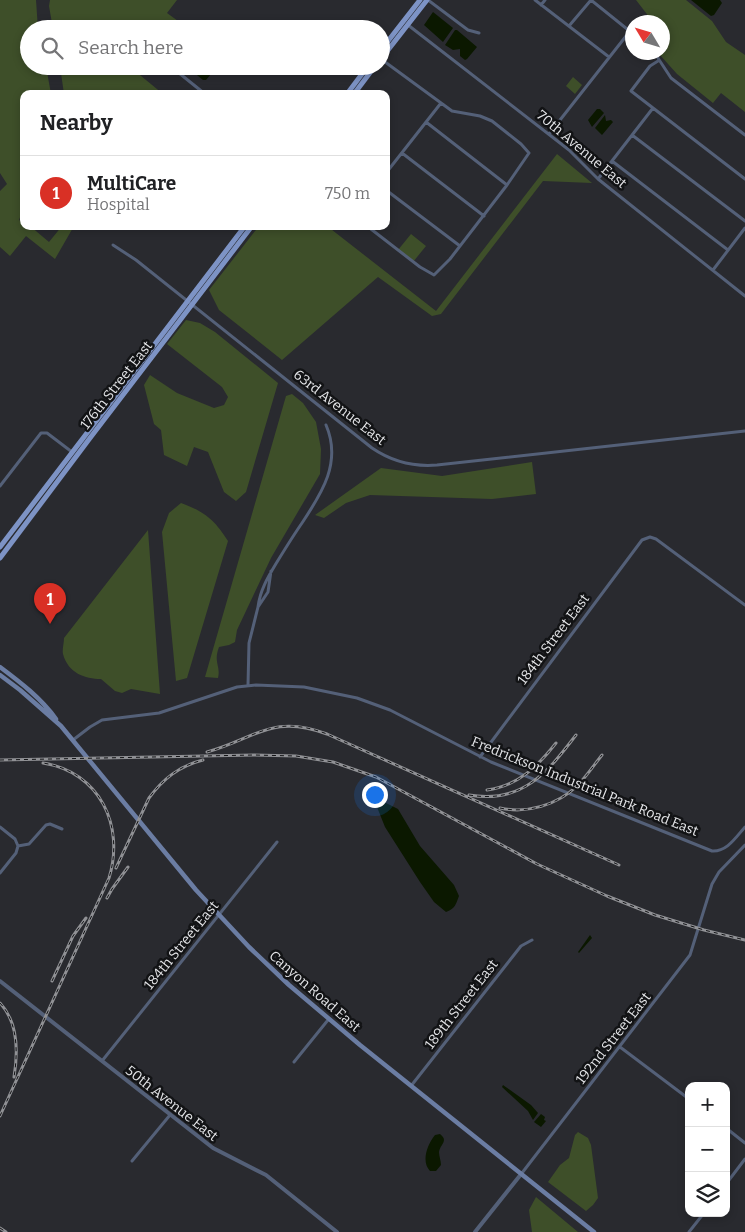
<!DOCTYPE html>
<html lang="en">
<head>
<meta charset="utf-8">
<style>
  body { margin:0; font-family:Bitter,serif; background:#f6f6f6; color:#202124 }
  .controls { position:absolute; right:15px; bottom:15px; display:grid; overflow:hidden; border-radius:10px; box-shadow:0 2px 8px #0003 }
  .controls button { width:45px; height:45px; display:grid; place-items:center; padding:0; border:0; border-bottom:1px solid #e0e0e0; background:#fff; color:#202124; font:25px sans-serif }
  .compass { position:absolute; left:625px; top:15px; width:45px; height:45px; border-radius:50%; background:#fff; box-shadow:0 2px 8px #0003; rotate:308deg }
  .you { position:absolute; left:374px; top:794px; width:18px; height:18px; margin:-12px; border:4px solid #fff; border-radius:50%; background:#1a73e8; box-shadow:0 0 0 8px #1a73e833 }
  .badge { display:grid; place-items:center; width:32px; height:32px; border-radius:50%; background:#d93025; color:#fff; font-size:16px; font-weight:700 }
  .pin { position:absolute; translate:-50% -41px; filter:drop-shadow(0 1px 2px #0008) }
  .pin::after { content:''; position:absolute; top:26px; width:18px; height:15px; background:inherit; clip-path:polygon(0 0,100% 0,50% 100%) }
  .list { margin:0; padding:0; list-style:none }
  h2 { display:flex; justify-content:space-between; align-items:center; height:65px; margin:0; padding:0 20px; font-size:21px }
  h2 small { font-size:16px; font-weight:400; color:#757577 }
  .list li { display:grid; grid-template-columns:32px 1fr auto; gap:15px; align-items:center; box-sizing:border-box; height:75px; padding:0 20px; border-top:1px solid #e0e0e0 }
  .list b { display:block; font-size:19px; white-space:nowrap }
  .list p { margin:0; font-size:16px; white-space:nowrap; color:#757577 }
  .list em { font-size:16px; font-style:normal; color:#757577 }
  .icon { flex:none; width:28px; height:28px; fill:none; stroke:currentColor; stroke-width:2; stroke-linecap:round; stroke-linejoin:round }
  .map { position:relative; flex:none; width:745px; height:1232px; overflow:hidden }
  .search { position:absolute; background:#fff; box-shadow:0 2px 8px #0003; left:20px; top:20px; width:370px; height:55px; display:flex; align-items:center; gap:12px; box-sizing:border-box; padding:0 18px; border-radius:28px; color:#757577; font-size:19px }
  .panel { position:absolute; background:#fff; box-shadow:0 2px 8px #0003; left:20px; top:90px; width:370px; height:140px; border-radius:10px }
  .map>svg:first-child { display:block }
  .green { fill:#3e4f29 }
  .water { fill:#0b1800 }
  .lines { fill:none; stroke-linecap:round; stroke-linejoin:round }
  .minor { stroke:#546078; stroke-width:3 }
  .tertiary { stroke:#546078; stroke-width:4 }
  .secondary { stroke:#6b7da3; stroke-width:4.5 }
  .primary { stroke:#7d93c5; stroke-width:5 }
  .rail-casing { stroke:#909195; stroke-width:3 }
  .rail { stroke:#121315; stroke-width:1; stroke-dasharray:4; stroke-linecap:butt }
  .labels { text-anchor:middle; stroke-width:5; stroke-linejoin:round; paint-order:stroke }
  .street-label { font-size:14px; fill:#e5e6e9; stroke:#121315 }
</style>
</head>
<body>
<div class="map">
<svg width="745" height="1232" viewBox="0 0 745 1232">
  <rect width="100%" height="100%" fill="#292a2f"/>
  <!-- green -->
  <path class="green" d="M0 0H36L38 29H29V66H46L51 94H24V207L19 220 24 223V226H30L49 242 62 226H74L55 259 26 236 10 256 0 247V191L7 184 0 173Z
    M50 0H177L167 13 189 29H53L49 6Z
    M636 0H686L712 21 726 42 745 55V112L721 93 713 103 677 74 660 55 659 56 657 53 662 52V22H653Z
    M60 66H129L163 94H64Z
    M573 77 582 85 575 94 566 86Z
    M557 154 592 183 543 181 441 314 432 316 378 277 282 360 219 310 209 290 259 226H327L436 311Z
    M411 234 426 246 413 262 398 250Z
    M186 320 200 323 215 332 278 383 246 492 236 501 224 492 208 452 194 447 187 466 164 455 161 430 154 424 144 385 150 375 177 393 214 408 224 405 228 397 222 387 167 344Z
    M292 394 303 403 316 422 321 449 320 474 271 558 237 630 235 642 229 645 219 647C213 663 221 665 218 678L205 677 286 396Z
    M532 462 536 494 492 499 370 495 346 503 324 518 315 515 381 468 442 476Z
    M181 503C205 512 214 519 228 541L187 678 176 681 162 532 169 513Z
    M148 530 160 694 131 689 122 693 115 691 101 679C85 679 68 673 63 654 62 650 64 643 64 638Z
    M578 1132 588 1138 591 1145 598 1198 593 1205 586 1211 548 1182 560 1165 569 1158 575 1135Z
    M536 1197 578 1232H532L529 1210Z"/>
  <!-- water -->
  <path class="water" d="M691 0H720L722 3 714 15 711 16Z
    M433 12 453 28 443 42 424 25Z
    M455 30H457L477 47 467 59 465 60 460 56V49L453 50 445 45Z
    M186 66H203L211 74 206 80H203Z
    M597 109H600L604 113 592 127 588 120Z
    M605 115 606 121 611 120 613 122 602 135 595 128Z
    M384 802 398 809 420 846 454 885 459 896C456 904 455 909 446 912L434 902 420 882 385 827 377 807Z
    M590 935 592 938 579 953 578 952Z
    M503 1085 531 1105 538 1113 533 1120 528 1111 502 1087Z
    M541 1114 545 1117 544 1120 546 1121 541 1127 534 1122Z
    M440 1134C449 1141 440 1144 439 1152 439 1156 441 1161 441 1165L436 1171H430C421 1162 427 1145 435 1135Z"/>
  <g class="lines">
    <!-- minor -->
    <path class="minor" d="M428 0 468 30 479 33
      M535 0 609 57
      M591 0 632 33
      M541 5 545 0
      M408 25 569 150 598 179 745 296
      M569 26 591 0
      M654 52 671 78 745 135
      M658 61 650 66 631 91 745 179
      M179 73 205 94
      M426 122 507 185
      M549 134 630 31
      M632 135 745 221
      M402 153 484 216
      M612 161 728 250
      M386 173 441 103
      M598 179 653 108
      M386 190 460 246
      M367 226 420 267 434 275 450 259 507 185 529 153 521 144 492 121 480 116 452 111 381 59
      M113 245 136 260 372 448C391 461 413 467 437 465L745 431
      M713 270 745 228
      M0 486 41 433H47L72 452
      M271 571 268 592 258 607C260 590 268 577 277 562 285 549 293 536 302 523 322 493 342 462 326 425
      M248 685 249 643 258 607
      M73 740 90 727 102 720 159 713 237 687 256 685 304 687 357 698 390 710 491 762 712 851C727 852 736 837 745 827
      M480 757 642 540 650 537 656 539 745 605
      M0 827 15 839 18 846
      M18 846 29 844 46 825 50 824 62 829
      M0 873 16 853 18 846
      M620 1047 689 1099
      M102 1061 277 842
      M294 1062 328 1020
      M411 1086 521 946 532 940
      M726 1128 745 1143
      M132 1161 170 1115
      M522 1173 690 955 712 884 719 872 745 845
      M726 1184 745 1159
      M689 1232 704 1213"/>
    <!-- tertiary -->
    <path class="tertiary" d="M0 981 213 1148 266 1175 337 1232
      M475 1232 522 1173"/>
    <!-- secondary -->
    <path class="secondary" d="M0 667C20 682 41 698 56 719
      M0 675 20 690 61 726 196 890 249 947 289 985 360 1045 594 1232"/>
    <!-- primary -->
    <path class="primary" d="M381 50 420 0
      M381 59 427 0
      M347 94 368 66
      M354 94 375 66
      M0 547 245 226
      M0 558 90 438 252 226"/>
    <defs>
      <path id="rail" d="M207 752C255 739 272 713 327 734L619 865
        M0 760 254 755 296 756 333 762 376 777 537 864 607 896 655 915 704 930 745 940
        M487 790C518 786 538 766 556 743
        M469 795C522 804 547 773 576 735
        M500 808C527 814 557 805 577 786 586 777 594 765 602 755
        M116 868 149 798C163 779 179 766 203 760
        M107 898 112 889 128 867
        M52 981 73 936 86 918
        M0 1003C18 1022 18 1053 14 1077
        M0 1116 109 878C125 826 100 772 43 763
        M0 1228 6 1232"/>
    </defs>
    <!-- rail casing -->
    <use href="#rail" class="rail-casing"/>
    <!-- rail -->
    <use href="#rail" class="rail"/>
  </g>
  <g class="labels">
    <!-- street labels -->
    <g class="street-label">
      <text transform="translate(582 149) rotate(40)" y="5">70th Avenue East</text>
      <text transform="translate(116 385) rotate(-52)" y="5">176th Street East</text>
      <text transform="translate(340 407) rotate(38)" y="5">63rd Avenue East</text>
      <text transform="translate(553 639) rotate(-53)" y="5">184th Street East</text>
      <text transform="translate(585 786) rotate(22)" y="5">Fredrickson Industrial Park Road East</text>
      <text transform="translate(181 945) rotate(-51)" y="5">184th Street East</text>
      <text transform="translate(315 991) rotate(41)" y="5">Canyon Road East</text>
      <text transform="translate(461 1004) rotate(-52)" y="5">189th Street East</text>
      <text transform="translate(613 1038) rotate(-52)" y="5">192nd Street East</text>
      <text transform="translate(172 1103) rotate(38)" y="5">50th Avenue East</text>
    </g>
  </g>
</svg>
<div class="controls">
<button>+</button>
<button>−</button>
<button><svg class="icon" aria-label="layers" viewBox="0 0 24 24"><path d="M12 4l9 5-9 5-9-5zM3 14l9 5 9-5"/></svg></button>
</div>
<svg class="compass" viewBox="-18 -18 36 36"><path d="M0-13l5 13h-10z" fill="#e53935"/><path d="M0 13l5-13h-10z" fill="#757577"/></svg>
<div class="you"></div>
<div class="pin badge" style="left:50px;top:624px">1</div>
<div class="search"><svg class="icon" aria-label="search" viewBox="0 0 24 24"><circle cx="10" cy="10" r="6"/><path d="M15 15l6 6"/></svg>Search here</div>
<section class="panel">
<h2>Nearby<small></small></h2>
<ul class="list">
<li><span class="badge">1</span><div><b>MultiCare</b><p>Hospital</p></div><em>750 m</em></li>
</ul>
</section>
</div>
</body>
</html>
